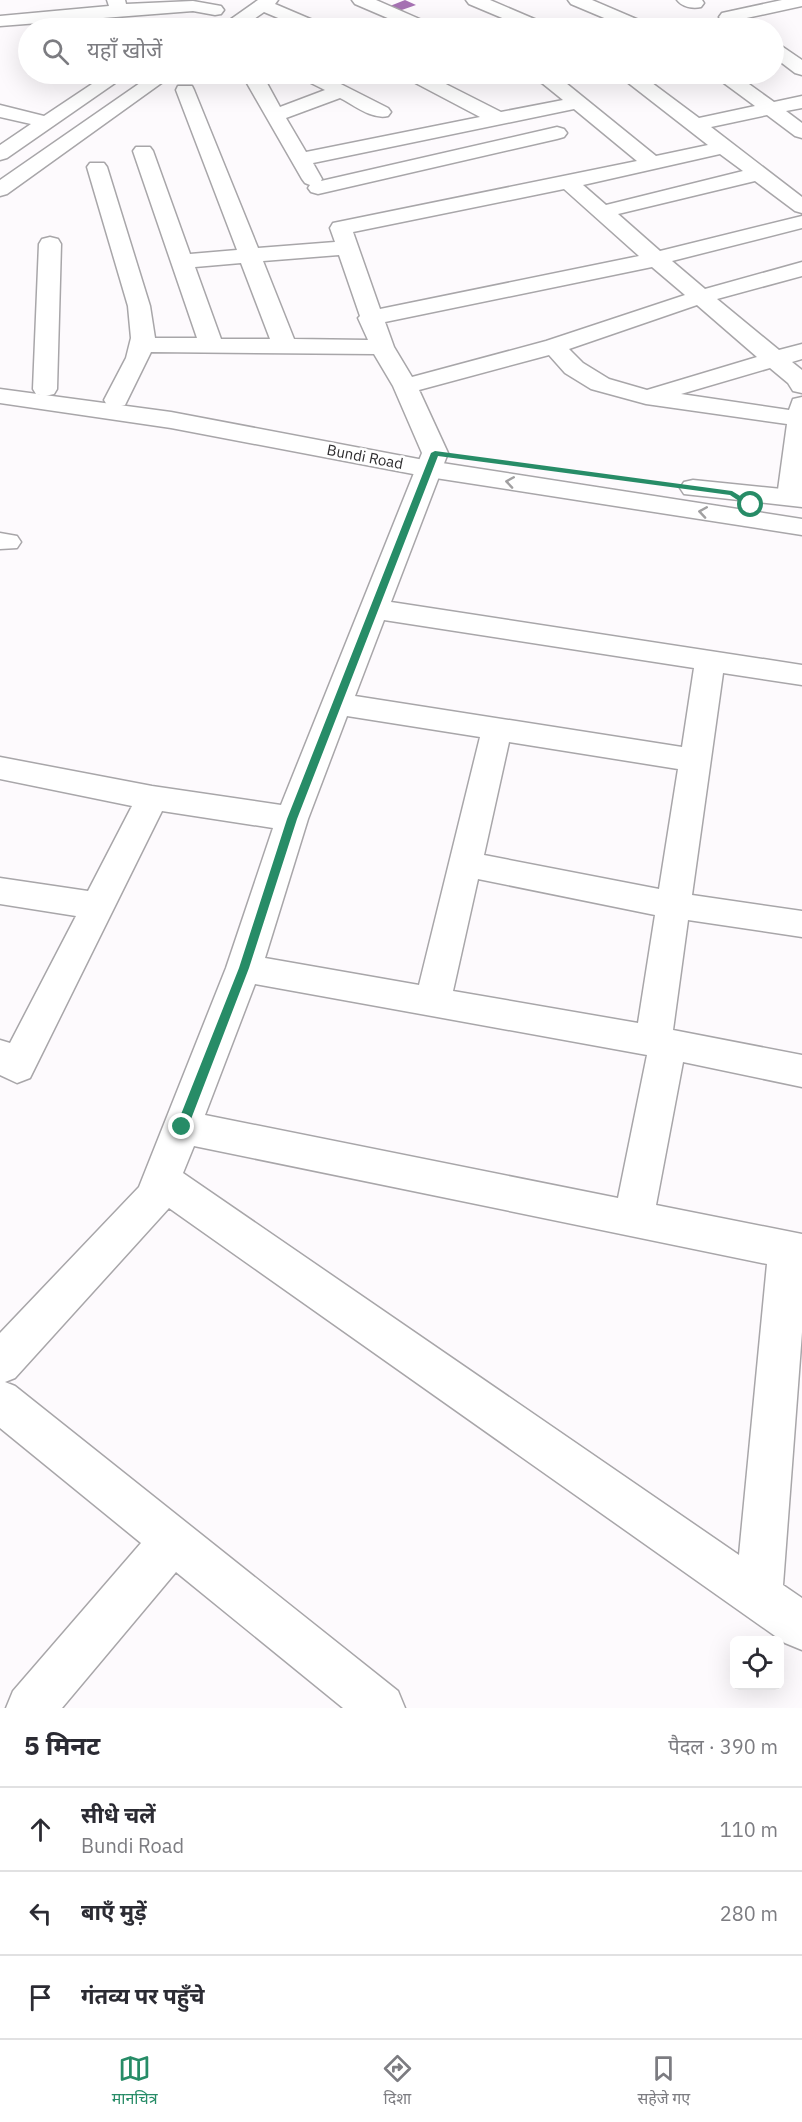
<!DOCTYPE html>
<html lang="hi">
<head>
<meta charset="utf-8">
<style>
  body { margin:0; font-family:"IBM Plex Sans","Noto Sans Devanagari",sans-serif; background:#f7f7f7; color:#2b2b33 }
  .controls { position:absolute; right:18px; bottom:18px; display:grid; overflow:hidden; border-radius:9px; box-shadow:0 6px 24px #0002 }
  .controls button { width:54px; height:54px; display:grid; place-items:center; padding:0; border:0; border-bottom:2px solid #e1e1e2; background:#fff; color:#2b2b33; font:30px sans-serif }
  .stop { position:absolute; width:18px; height:18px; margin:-14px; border:4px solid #278c67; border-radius:50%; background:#fff }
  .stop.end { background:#278c67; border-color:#fff; box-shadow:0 2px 6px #0008 }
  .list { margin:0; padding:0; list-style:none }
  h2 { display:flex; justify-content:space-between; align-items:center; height:78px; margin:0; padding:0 24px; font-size:26px }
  h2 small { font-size:20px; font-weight:400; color:#7c7c81 }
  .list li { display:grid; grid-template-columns:39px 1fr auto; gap:18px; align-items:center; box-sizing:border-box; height:84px; padding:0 24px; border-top:2px solid #e1e1e2 }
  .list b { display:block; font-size:22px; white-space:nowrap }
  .list p { margin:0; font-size:20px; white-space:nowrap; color:#7c7c81 }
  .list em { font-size:20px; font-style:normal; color:#7c7c81 }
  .icon { flex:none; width:33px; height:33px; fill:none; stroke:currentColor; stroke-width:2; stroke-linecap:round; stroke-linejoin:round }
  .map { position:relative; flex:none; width:802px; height:1708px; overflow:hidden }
  .search { position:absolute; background:#fff; box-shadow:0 6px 24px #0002; left:18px; right:18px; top:18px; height:66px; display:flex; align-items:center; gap:15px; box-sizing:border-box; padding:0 21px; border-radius:33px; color:#7c7c81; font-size:22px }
  .sheet { height:330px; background:#fff }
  nav { display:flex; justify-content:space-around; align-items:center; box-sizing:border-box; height:84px; border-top:2px solid #e1e1e2; background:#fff; font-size:16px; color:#7c7c81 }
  nav a { display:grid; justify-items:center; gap:3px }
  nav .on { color:#278c67 }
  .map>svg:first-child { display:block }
  .building { fill:#a672b3 }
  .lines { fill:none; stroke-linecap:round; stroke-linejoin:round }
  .minor-casing { stroke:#a8a6a9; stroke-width:3 }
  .major-casing { stroke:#a8a6a9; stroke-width:3 }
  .minor { fill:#fff; fill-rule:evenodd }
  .major { fill:#fff; fill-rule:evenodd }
  .oneway { stroke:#a1a0a1 }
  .route { fill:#278c67 }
  .labels { text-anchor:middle; stroke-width:5; stroke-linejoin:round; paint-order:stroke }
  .far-street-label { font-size:15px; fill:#2e2d2f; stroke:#fff }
</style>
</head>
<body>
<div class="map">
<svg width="802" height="1708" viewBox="0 0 802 1708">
  <rect width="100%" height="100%" fill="#fdfafd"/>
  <!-- building -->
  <path class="building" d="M405 0 416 5 396 12 385 8Z"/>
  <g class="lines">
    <defs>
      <path id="minor" d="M107 0H125L126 4 193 1 221 6 224 10 221 14 215 15 193 11 0 26V16L109 6Z
        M258 0H278L275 4 322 24 325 28H302L264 12 241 28H221L224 24Z
        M352 0H376L431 24 434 28H411L355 4Z
        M466 0H490L546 24 549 28H526L469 4Z
        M568 0H592L648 24 651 28H628L571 4Z
        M677 0H702L704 3 701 7C693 9 682 7 677 0Z
        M782 0H802V6L728 22 722 21 719 17 722 13Z
        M774 44 780 45 802 60V75L795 73 774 57Z
        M107 74H128L7 158 0 160V145L31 124 0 117V105L44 116Z
        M153 74H174L7 194 0 196V180Z
        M244 74H262L280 107 325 90 301 78 299 74H321L388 108 391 112 388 116C372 120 354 105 340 98L286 118 306 152 480 117 406 78 404 74H426L501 112 563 100 542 83 529 78 527 74 556 75 656 156 708 145 622 78 620 74H640L699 118 755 106 717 78 715 74H735L774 102 802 96V108L786 111 802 123V138L795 136 767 115 711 127 802 197V213L795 211 755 181 618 214 660 251 802 216V228L672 261 705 289 802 262V276L717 299 779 350 802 344V359L792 362 802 370V393L793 391 788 383 770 368 681 394 789 410 793 399 802 397V499L799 503 790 505 781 503 777 497 787 424 646 404 591 389 565 373 549 355 419 390 448 453 391 602 802 665V685L723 673 692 895 802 911V937L688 920 673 1030 802 1055V1087L683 1062 656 1205 802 1234V1332L783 1585 802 1598V1650L785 1643 169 1208 15 1378 5 1382 15 1386 398 1691 405 1708H343L176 1572 62 1708H6L13 1691 141 1543 0 1428V1333L139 1187 226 968 273 828 162 811 30 1078 17 1083 0 1075V1040L10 1043 76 916 0 904V878L88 891 132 806 0 779V757L152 786 281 805 422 453 393 386 374 354 151 352 125 405 116 407 107 405 104 400 126 358 131 338 128 306 87 167 90 163H104L107 167 150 306 155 338H197L133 151 136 147H150L153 151 190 254 237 250 176 90 178 86H192L194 90 258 248 335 242 330 228 333 223 637 161 574 109 313 163 322 179 321 181 557 127 564 129 567 133 564 137 557 139 318 194 311 192 308 188 310 185 305 183 302 179 244 78ZM720 154 743 171 606 205 583 185ZM564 189 639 256 380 309 353 232ZM339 255 360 316 358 318 368 340 294 339 263 261ZM241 263 270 339H221L195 267ZM652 267 685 295 546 341 412 377 394 347 385 322ZM697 305 757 357 647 390 609 379 583 363 569 349ZM384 620 694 668 682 747 355 696ZM347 716 480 737 419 985 265 958 308 819ZM509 742 678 769 659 889 484 855ZM478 879 655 915 638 1023 453 991ZM255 984 647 1055 618 1198 205 1115ZM194 1146 767 1264 739 1555 183 1173Z
        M50 237 58 239 61 244 57 389 54 394 45 396 36 394 33 389 39 244 42 239Z
        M0 533 17 536 21 542 17 548 0 549Z"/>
      <path id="major" d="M0 389 171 412 429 461 802 519V535L429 477 171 428 0 403Z
        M693 480 802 491V507L684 494 680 488 684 482Z"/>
    </defs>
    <!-- minor casing -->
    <use href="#minor" class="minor-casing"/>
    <!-- major casing -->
    <use href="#major" class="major-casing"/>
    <!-- minor -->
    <use href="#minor" class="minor"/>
    <!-- major -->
    <use href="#major" class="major"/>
  </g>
  <!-- one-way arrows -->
  <defs><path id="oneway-chevron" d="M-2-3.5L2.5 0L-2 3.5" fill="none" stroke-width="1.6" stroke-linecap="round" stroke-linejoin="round" transform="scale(1.5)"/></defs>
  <g class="oneway">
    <use href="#oneway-chevron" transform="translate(510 482) rotate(-171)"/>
    <use href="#oneway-chevron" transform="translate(703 512) rotate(-171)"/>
  </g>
  <!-- route -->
  <path class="route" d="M435 451 732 491 755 505 748 507 730 495 438 456 297 819 249 968 188 1127 182 1132 178 1131 176 1127 239 968 287 819 431 453Z"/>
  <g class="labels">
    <!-- far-street labels -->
    <g class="far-street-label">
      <text transform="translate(365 457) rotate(11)" y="5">Bundi Road</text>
    </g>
  </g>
</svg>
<div class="controls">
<button><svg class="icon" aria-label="locate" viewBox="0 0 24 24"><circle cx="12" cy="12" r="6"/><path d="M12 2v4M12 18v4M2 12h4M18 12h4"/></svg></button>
</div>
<div class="stop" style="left:751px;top:505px"></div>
<div class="stop end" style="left:182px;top:1127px"></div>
<div class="search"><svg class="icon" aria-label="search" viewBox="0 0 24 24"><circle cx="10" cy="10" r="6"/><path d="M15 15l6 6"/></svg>यहाँ खोजें</div>
</div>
<section class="sheet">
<h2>5 मिनट<small>पैदल · 390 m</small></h2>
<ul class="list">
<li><svg class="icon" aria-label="ahead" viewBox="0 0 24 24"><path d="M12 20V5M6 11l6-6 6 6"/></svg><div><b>सीधे चलें</b><p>Bundi Road</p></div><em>110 m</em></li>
<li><svg class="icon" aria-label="left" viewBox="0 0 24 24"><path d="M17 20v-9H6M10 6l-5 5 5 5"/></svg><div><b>बाएँ मुड़ें</b></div><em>280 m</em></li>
<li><svg class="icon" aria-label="arrive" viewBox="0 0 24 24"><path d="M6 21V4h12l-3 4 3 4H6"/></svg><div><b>गंतव्य पर पहुँचे</b></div></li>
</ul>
</section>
<nav>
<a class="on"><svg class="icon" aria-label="map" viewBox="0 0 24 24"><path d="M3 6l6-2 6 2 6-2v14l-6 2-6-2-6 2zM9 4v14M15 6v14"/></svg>मानचित्र</a>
<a><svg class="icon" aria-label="directions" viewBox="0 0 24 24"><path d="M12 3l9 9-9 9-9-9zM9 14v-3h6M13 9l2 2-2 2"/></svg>दिशा</a>
<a><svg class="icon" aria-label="saved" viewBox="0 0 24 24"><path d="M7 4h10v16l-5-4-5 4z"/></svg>सहेजे गए</a>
</nav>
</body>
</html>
